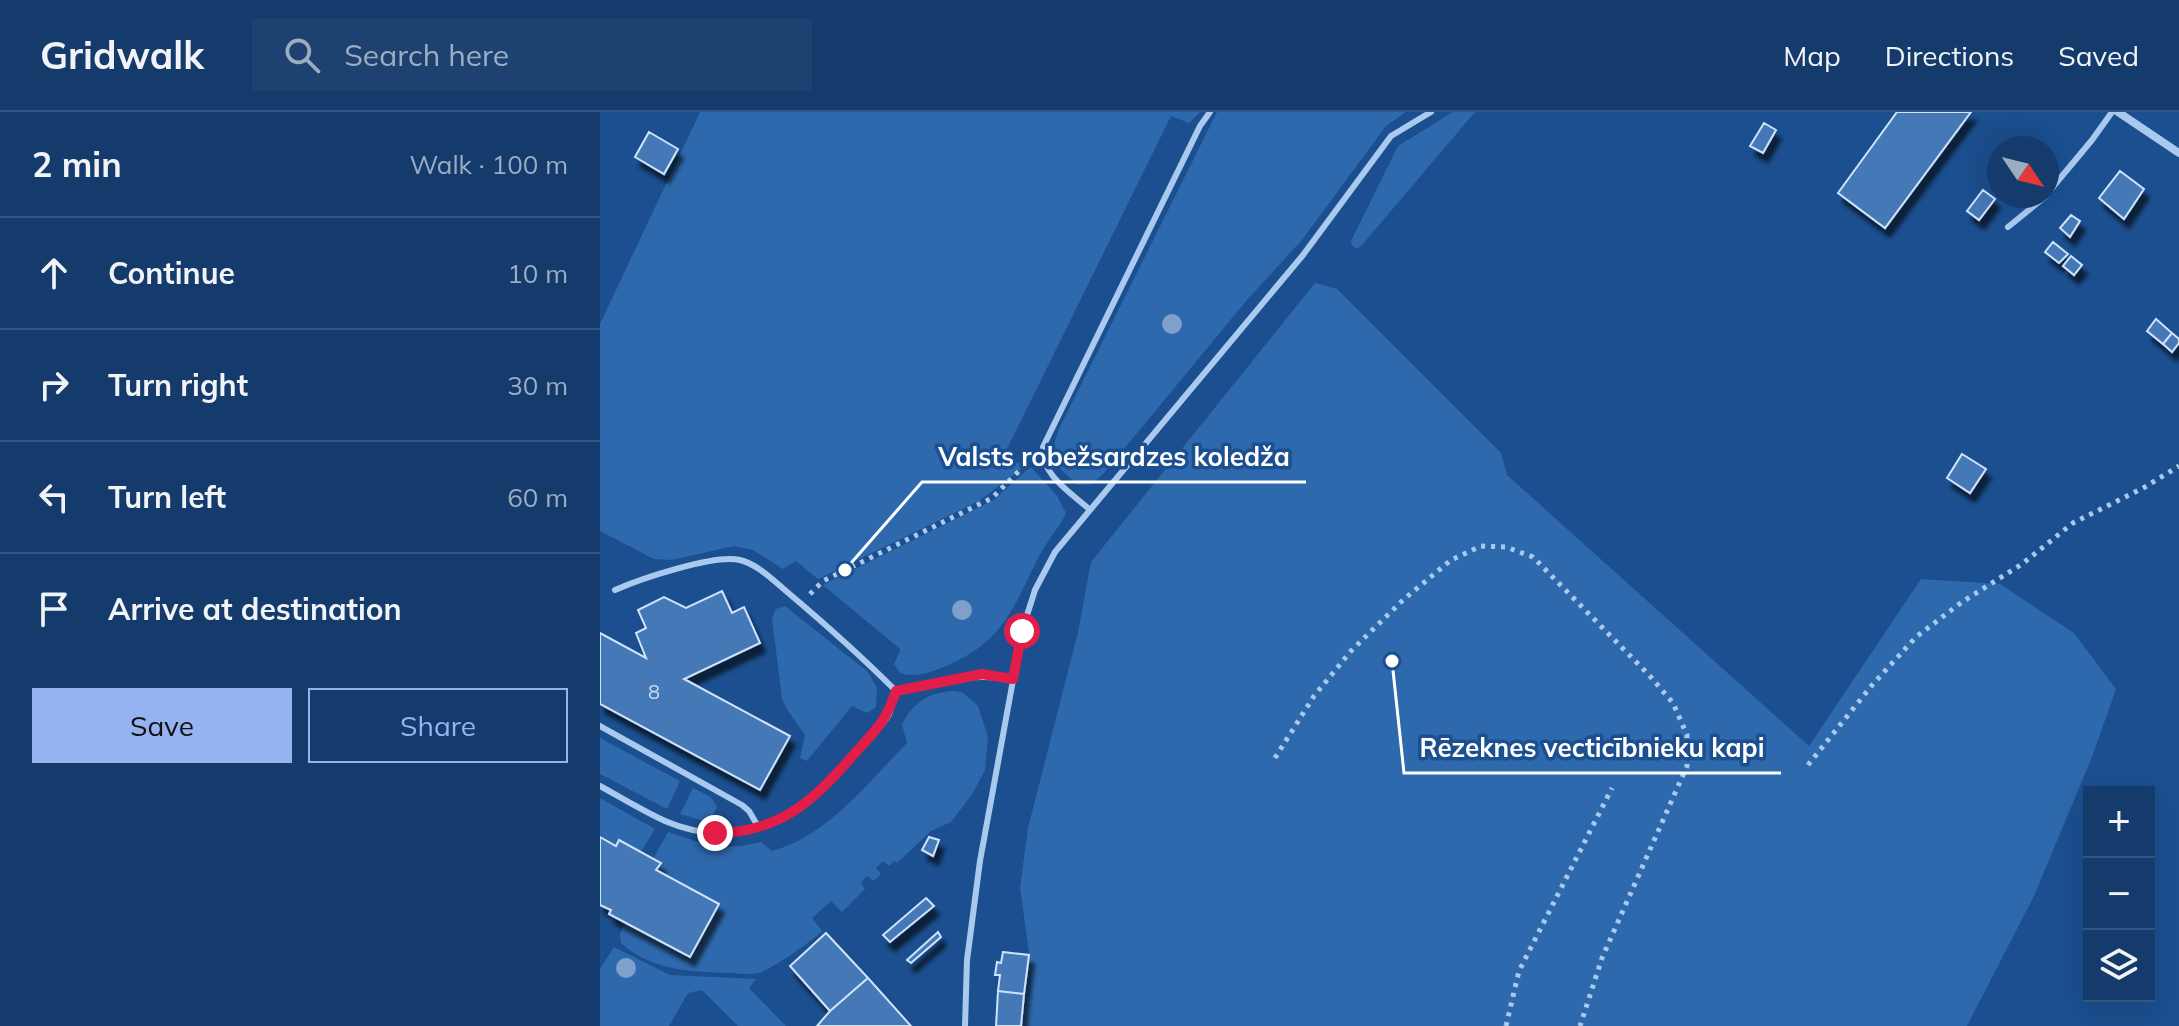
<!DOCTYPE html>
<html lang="en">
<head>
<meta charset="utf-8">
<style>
  body { margin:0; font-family:Mulish,sans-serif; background:#1d4271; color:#f1f3f6 }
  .controls { position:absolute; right:24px; bottom:24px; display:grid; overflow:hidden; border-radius:0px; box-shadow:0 8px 32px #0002 }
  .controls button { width:72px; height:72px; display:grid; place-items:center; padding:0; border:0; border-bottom:2px solid #33557e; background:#143b6b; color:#f1f3f6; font:40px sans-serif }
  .compass { position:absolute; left:1387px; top:24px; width:72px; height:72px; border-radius:50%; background:#143b6b; box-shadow:0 8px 32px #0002; rotate:125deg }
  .stop { position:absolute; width:24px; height:24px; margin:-18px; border:6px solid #e11d48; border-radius:50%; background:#fff }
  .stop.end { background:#e11d48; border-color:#fff; box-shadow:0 2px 8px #0008 }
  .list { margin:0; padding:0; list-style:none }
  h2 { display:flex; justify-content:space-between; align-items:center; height:104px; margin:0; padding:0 32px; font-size:34px }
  h2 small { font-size:26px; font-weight:400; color:#9dadc1 }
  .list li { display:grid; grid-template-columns:52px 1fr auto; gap:24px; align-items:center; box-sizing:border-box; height:112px; padding:0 32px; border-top:2px solid #33557e }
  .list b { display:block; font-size:30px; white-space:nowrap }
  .list em { font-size:26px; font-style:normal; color:#9dadc1 }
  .actions { display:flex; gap:16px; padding:24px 32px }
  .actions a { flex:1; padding:18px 0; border:2px solid #95b2f1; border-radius:0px; text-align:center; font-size:28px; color:#95b2f1 }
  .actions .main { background:#95b2f1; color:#111 }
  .icon { flex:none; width:44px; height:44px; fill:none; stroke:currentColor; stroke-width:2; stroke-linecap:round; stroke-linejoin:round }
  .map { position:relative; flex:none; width:1579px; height:914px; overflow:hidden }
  header { display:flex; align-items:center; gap:48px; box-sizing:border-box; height:112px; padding:0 40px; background:#143b6b; border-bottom:2px solid #33557e }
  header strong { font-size:38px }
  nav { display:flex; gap:44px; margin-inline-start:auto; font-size:28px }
  .search { width:560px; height:72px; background:#1d4271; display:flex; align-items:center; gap:20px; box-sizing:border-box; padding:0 28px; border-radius:0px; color:#9dadc1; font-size:30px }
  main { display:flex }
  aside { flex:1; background:#143b6b }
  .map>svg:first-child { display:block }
  .green { fill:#2e69ad }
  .building { fill:#4478b7; stroke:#cfe3fa; stroke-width:2; filter:url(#shadow) }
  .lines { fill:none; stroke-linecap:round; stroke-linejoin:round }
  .path { stroke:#a9c9ee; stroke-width:5; stroke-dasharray:4 6; stroke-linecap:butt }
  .lane { stroke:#a9c9ee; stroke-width:6 }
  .street { stroke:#a9c9ee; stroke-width:8 }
  .tree { fill:#7ea0ca }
  .route { stroke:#e11d48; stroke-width:10 }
  .labels { text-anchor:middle; stroke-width:7; stroke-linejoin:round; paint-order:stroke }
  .number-label { font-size:20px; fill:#d0dded }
  .leader { fill:none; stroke:#fff; stroke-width:3 }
  .callout-dot { fill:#fff; stroke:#1b4f8f; stroke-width:3 }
  .callout-label { font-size:26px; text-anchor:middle; font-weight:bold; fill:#fff; stroke:#1b4f8f; stroke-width:7; stroke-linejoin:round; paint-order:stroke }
</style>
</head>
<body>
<header>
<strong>Gridwalk</strong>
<div class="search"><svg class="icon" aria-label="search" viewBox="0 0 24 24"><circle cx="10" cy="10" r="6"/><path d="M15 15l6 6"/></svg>Search here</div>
<nav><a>Map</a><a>Directions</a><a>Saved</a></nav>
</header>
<main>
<aside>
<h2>2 min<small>Walk · 100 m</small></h2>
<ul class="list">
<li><svg class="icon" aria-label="ahead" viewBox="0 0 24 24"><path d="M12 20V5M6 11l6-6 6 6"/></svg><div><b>Continue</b></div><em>10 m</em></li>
<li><svg class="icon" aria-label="right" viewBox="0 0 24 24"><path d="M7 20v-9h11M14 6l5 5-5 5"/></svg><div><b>Turn right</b></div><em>30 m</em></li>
<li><svg class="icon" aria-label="left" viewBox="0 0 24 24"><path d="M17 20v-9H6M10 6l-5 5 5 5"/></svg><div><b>Turn left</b></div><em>60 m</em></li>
<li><svg class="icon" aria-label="arrive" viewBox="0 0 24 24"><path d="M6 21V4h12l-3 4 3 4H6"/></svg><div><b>Arrive at destination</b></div></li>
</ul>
<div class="actions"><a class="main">Save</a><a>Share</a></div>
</aside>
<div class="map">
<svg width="1579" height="914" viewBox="0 0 1579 914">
  <defs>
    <filter id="shadow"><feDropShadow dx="5" dy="9" stdDeviation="2" flood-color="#0009"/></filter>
  </defs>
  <rect width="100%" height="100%" fill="#1b4f8f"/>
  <!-- green -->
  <path class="green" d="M100 0H600L589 11 571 4 404 343 422 353 420 358 379 389 218 467 196 449 183 457 153 438 134 434 72 448 54 447 0 419V212Z
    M617 0H806L786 14 702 128 647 188 504 361 492 372 478 373C453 352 448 347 459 317Z
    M853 0H875L762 133 757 137 752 133 751 129 798 34Z
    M715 171 737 177 901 341 907 363 1209 634 1321 467 1400 472 1474 521 1516 577 1492 645 1434 784 1367 914H421L429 840 420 776 428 716 478 520 491 450Z
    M432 356 457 384 466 401C458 418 445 431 437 448 414 496 401 531 348 553 332 560 318 566 300 561L294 552 300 539 299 536 223 473 394 388 428 357Z
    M185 494 268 560 277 576 276 595 267 601 252 594 207 649 200 646 205 623 188 599 182 587 172 506 176 497Z
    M352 579 362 580 378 594 388 625 385 658 373 681 351 710 331 719 297 751 294 749 289 754 283 749 276 756 281 762 274 769 267 764 261 771 265 777 242 800 231 789 212 806 222 819C210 831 178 852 162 860 154 863 141 862 131 861 92 860 52 859 21 831L20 822 25 811 90 845 119 793 56 758 61 751 53 747 68 720C104 732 122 740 161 730L172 739C228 724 268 670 307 631L302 613C312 591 328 581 352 579Z
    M0 626 80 669 67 697 0 662Z
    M93 676 111 685 117 695 111 707 104 709 80 702Z
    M0 686 55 717 41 740 20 728 16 734 0 725Z
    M14 835 70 863 156 867 149 876 186 914H138L102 878 88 881 69 914H0V857Z"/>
  <!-- building -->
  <path class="building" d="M1297 0H1371L1285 116 1238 81Z
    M1164 11 1176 18 1163 41 1150 34Z
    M49 20 78 37 64 62 35 45Z
    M1520 59 1544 77 1524 107 1499 86Z
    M1383 78 1395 87 1379 108 1367 99Z
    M1471 103 1480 109 1470 125 1460 116Z
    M1453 130 1468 142 1459 151 1445 140Z
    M1471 144 1482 153 1474 163 1463 154Z
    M1556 207 1572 221 1563 232 1547 219Z
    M1572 221 1579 227V231L1572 240 1563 232Z
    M1362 342 1386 357 1370 381 1347 366Z
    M122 479 132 501 144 495 160 531 84 567 190 624 160 678 0 592V521L46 546 36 521 46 516 38 498 64 485 86 496Z
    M0 725 16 734 19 728 61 751 56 758 119 792 90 845 9 802 11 798 0 793Z
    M329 725 339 728 333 744 322 738Z
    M326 786 334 794 290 830 283 823Z
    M338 820 341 825 311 851 307 848Z
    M226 821 268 866 230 899 190 854Z
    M403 840 429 843 424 882 398 879 400 863H395L397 850 401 851Z
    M268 866 311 914H217L230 899Z
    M398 879 424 882 421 914H396Z"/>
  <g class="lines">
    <!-- path -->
    <path class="path" d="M210 482 223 469 392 386 428 350
      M675 646 714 584 751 539 803 488 851 448 881 434 906 435 933 445 1049 563 1073 591 1087 623V654L1002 846 980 914
      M1208 653 1273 572 1316 525 1362 490 1422 452 1473 411 1545 375 1579 354
      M906 914 919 859 1012 676"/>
    <!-- lane -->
    <path class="lane" d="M1447 82 1492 28 1512 0
      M1408 115 1446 84
      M489 397C471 381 440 362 443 335L600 14 610 0
      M296 579C340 569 368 561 413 567
      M0 614 142 693 149 699 159 716
      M0 674C22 686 43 699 65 709 137 740 197 707 245 653 258 638 279 620 289 602 292 595 294 586 296 579 261 544 224 511 186 479 173 468 157 452 140 448 114 442 40 467 15 478
      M365 914 367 848 380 749 422 519 435 478 455 440 703 143 791 24 831 0"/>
    <!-- street -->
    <path class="street" d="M1518 0 1579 41"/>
  </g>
  <!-- trees -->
  <g class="tree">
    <circle cx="572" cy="212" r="10"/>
    <circle cx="362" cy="498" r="10"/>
    <circle cx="26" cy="856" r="10"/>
  </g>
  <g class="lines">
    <!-- route -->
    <path class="route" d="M115 721C181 721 215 687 256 640 277 617 286 609 296 579L382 562 413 567 422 519"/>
  </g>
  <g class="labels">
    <!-- number labels -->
    <g class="number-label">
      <text x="54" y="587">8</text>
    </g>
  </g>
  <!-- callouts -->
  <path class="leader" d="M245 458L322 370H706M792 549L804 661H1181"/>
  <g class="callout-dot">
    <circle cx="245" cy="458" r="8"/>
    <circle cx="792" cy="549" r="8"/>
  </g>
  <g class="callout-label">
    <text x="514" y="354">Valsts robežsardzes koledža</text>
    <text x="992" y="645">Rēzeknes vecticībnieku kapi</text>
  </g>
</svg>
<div class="controls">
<button>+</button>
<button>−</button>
<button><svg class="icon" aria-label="layers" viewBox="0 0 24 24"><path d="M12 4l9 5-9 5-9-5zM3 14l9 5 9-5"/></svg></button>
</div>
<svg class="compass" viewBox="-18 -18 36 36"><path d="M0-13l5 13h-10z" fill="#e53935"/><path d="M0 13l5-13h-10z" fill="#9dadc1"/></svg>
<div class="stop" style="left:422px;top:519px"></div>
<div class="stop end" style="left:115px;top:721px"></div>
</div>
</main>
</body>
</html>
